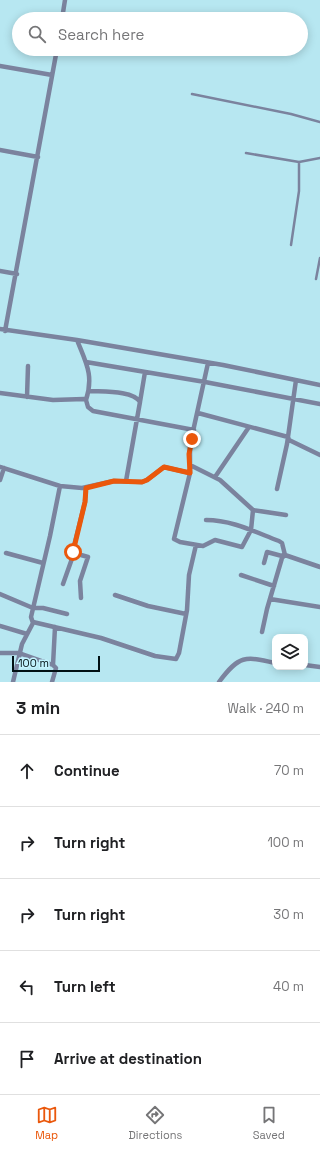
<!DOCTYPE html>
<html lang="en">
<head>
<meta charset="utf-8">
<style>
  body { margin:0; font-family:"Space Grotesk",sans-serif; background:#f2f2f2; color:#202124 }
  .controls { position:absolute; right:12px; bottom:12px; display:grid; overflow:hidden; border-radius:8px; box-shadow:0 2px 10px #0003 }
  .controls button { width:36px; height:36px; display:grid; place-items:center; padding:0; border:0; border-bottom:1px solid #e0e0e0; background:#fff; color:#202124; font:20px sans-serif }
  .scale { position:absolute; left:12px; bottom:10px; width:88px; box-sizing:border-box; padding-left:4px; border:2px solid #011013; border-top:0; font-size:11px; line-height:14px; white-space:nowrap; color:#011013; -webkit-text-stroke:3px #c4f4ff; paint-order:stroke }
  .stop { position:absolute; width:12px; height:12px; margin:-9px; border:3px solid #ea580c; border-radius:50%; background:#fff }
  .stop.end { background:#ea580c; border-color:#fff; box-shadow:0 1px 4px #0008 }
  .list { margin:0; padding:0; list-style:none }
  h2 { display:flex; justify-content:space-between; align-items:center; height:52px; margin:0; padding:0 16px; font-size:17px }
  h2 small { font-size:13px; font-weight:400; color:#757577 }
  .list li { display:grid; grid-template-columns:26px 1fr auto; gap:12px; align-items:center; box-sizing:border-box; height:72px; padding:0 16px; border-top:1px solid #e0e0e0 }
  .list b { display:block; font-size:15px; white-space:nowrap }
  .list em { font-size:13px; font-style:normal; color:#757577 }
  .icon { flex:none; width:22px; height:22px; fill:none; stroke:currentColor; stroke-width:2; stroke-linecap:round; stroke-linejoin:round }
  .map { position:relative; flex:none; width:320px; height:682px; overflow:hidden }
  .search { position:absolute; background:#fff; box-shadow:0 2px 10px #0003; left:12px; right:12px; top:12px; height:44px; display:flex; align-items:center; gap:10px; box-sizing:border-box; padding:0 14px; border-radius:22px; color:#757577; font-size:15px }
  .sheet { height:412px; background:#fff }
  nav { display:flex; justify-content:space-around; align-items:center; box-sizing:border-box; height:56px; border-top:1px solid #e0e0e0; background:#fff; font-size:11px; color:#757577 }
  nav a { display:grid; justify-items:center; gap:2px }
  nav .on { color:#ea580c }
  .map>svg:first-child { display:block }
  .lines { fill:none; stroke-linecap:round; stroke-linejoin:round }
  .lane { stroke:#7b839e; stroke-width:2.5 }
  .street { stroke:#7b839e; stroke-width:4.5 }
  .route { stroke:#ea580c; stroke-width:5 }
</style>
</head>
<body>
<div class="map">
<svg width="320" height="682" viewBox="0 0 320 682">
  <rect width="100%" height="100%" fill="#b7e7f1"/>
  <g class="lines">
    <!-- lane -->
    <path class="lane" d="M192 94 291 114 320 122
      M246 153 299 162 320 158
      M291 245 299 191V162
      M316 279 320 258"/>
    <!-- street -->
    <path class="street" d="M62 19 65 0
      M0 66 52 75
      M0 150 38 157
      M0 271 17 274
      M0 329 77 340 223 365 320 385
      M5 331 57 49
      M77 340C86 363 94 375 86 400
      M86 362 205 382 320 404
      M89 391C102 392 133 390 140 402L126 481
      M0 393 53 400 84 399 86 400 88 407 93 411 194 430
      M27 397 28 366
      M140 402 145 372
      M198 413 288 437 289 440 320 455
      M190 465 220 480 253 510 251 530 242 547 215 540 203 546 180 542 174 539 190 473V445L208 363
      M0 467 60 486 82 488 114 481 142 482 147 480 164 467 190 473
      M215 477 249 427
      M0 480 4 468
      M277 489 287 444 296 380
      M253 510 286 515
      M206 520C232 520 255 532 279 541L282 543 285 555 320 567
      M6 553 43 563
      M264 563 267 552 282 556 284 554
      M241 575 274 586
      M63 584 74 553
      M0 594 33 608H43L67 614
      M115 595 148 606 186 614
      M81 598 80 581 88 557 74 553 73 550 85 502 86 487
      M270 599 320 607
      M33 622 101 638 155 656 176 659 179 653 187 610 189 575 196 545
      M0 626 27 634
      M262 632 267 609 282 558 285 555
      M0 653H19L53 665
      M305 665 320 667
      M13 682 22 644 33 623 31 617 50 536 60 486
      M52 682 56 668 53 665 55 627
      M219 682C239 655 245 656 275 663"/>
  </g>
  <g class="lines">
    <!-- route -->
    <path class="route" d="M73 552 85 502 86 488 114 481 142 482 147 480 164 467 190 473 189 454 192 439"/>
  </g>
</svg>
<div class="controls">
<button><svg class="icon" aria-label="layers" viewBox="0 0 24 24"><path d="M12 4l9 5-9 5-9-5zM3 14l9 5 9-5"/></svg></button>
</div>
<div class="scale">100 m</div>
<div class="stop" style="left:73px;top:552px"></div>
<div class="stop end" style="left:192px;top:439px"></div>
<div class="search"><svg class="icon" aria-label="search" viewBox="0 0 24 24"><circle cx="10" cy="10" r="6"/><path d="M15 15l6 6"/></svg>Search here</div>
</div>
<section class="sheet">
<h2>3 min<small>Walk · 240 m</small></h2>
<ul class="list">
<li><svg class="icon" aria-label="ahead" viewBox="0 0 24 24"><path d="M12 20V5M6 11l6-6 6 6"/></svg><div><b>Continue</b></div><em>70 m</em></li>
<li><svg class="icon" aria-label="right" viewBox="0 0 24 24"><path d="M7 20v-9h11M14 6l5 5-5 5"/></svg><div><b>Turn right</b></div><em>100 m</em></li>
<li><svg class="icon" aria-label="right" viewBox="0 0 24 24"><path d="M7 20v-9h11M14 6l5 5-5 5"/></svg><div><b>Turn right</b></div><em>30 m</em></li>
<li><svg class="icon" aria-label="left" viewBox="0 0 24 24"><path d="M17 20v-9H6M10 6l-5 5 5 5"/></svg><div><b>Turn left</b></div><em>40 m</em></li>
<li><svg class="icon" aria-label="arrive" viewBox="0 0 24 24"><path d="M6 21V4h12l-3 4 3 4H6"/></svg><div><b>Arrive at destination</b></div></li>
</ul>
</section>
<nav>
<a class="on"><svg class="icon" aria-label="map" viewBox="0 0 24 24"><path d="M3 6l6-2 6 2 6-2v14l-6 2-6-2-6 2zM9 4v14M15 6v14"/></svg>Map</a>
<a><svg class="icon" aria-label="directions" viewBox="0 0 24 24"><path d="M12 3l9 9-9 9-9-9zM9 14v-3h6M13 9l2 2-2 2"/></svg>Directions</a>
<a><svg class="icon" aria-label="saved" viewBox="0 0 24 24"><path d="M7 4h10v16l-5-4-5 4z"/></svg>Saved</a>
</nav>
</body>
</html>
